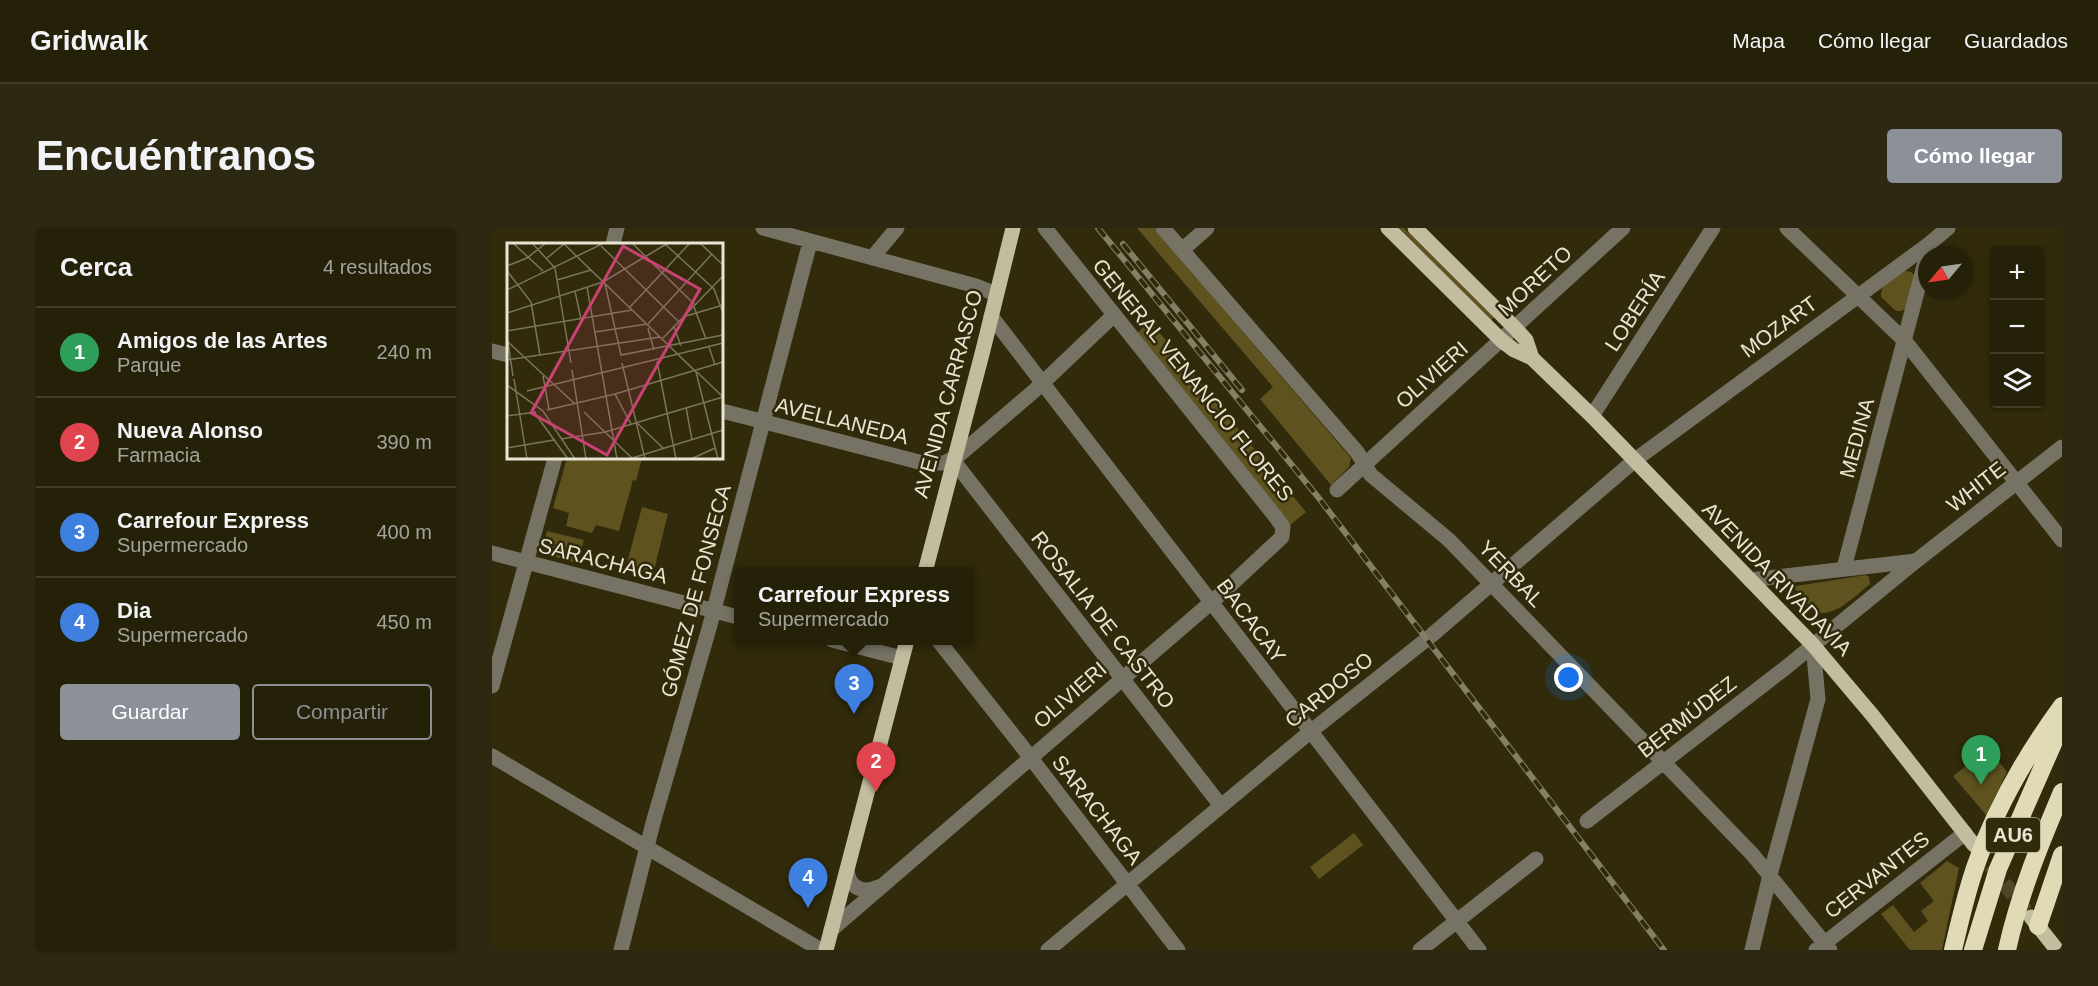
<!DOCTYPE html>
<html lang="es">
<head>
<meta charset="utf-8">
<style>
  body { margin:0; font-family:Helvetica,sans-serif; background:#2d2812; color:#f1f3f6 }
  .controls { position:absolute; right:18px; top:18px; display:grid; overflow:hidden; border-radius:6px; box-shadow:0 2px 4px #0004 }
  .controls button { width:54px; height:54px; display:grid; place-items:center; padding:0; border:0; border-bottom:2px solid #423e29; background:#252008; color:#f1f3f6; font:30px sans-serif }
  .compass { position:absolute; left:1426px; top:18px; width:54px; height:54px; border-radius:50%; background:#252008; box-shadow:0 2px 4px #0004; rotate:241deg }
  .you { position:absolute; left:1077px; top:450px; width:21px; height:21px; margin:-15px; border:4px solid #fff; border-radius:50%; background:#1a73e8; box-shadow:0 0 0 9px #1a73e833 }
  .badge { display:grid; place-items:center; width:39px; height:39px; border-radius:50%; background:#8c9099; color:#fff; font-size:20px; font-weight:700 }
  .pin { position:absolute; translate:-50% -50px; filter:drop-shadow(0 2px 3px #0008) }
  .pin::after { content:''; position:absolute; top:32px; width:21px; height:18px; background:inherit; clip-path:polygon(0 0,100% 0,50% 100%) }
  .popup { position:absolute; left:242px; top:339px; width:240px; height:78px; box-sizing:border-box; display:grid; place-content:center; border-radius:6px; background:#252008; filter:drop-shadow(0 2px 4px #0005); font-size:20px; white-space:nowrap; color:#a3a39c }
  .popup b { font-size:22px; color:#f1f3f6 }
  .popup::after { content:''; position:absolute; left:50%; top:100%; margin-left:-12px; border:12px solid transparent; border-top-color:#252008 }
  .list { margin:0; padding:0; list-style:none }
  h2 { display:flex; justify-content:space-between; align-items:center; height:78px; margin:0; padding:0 24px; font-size:26px }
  h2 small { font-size:20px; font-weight:400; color:#a3a39c }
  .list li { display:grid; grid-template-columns:39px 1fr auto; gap:18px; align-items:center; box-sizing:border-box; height:90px; padding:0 24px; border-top:2px solid #423e29 }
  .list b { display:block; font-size:22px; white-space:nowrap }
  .list p { margin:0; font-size:20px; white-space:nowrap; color:#a3a39c }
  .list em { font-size:20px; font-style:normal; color:#a3a39c }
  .actions { display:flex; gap:12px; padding:18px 24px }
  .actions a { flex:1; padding:14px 0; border:2px solid #8c9099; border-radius:6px; text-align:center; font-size:21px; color:#8c9099 }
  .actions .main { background:#8c9099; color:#fff }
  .icon { flex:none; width:33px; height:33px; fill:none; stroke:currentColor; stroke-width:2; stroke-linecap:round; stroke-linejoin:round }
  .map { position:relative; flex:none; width:1570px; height:722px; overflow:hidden; border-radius:6px }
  header { display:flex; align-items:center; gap:36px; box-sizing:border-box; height:84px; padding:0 30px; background:#252008; border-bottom:2px solid #423e29 }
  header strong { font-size:28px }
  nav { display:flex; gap:33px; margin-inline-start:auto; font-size:21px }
  .intro { display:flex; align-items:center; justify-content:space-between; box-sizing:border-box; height:144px; padding:0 36px }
  h1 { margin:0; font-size:42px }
  .button { padding:15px 27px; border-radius:6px; background:#8c9099; color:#fff; font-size:21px; font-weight:700 }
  main { display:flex; gap:36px; padding:0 36px }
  aside { flex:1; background:#252008; border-radius:6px; box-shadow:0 2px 4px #0004 }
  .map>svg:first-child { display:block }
  .green { fill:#5e531e }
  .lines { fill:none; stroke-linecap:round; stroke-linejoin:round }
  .major-tunnel { stroke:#4d4629; stroke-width:15; stroke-dasharray:15 8; stroke-linecap:butt }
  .minor { stroke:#767365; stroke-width:15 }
  .major { stroke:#c3bda0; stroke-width:15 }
  .highway { stroke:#e1dab6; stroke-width:18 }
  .rail-casing { stroke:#857f66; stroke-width:6 }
  .rail { stroke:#312a0b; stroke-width:4; stroke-dasharray:11; stroke-linecap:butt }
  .highway-bridge { stroke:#e1dab6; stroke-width:18 }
  .labels { text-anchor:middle; stroke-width:5; stroke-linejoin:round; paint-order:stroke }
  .shield { fill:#312a0b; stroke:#b2ad97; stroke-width:1.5 }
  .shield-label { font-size:20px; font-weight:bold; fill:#e9e5d3 }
  .street-label { font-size:21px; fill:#e9e5d3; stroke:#312a0b }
  .inset-road { fill:none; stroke:#7b755b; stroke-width:1.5 }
  .view { fill:#ca4173; fill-opacity:0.15; stroke:#ca4173; stroke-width:3 }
  .inset-edge { fill:none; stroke:#e9e5d3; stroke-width:3 }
</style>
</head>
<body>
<header>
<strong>Gridwalk</strong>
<nav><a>Mapa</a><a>Cómo llegar</a><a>Guardados</a></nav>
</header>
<div class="intro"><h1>Encuéntranos</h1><a class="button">Cómo llegar</a></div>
<main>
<aside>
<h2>Cerca<small>4 resultados</small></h2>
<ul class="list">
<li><span class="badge" style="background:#2e9e5b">1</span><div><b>Amigos de las Artes</b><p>Parque</p></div><em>240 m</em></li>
<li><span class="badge" style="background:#e0444e">2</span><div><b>Nueva Alonso</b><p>Farmacia</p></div><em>390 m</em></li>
<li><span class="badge" style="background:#3f7fe0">3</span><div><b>Carrefour Express</b><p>Supermercado</p></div><em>400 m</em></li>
<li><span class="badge" style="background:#3f7fe0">4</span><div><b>Dia</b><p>Supermercado</p></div><em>450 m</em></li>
</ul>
<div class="actions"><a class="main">Guardar</a><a>Compartir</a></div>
</aside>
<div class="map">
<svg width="1570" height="722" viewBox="0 0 1570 722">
  <rect width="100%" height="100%" fill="#312a0b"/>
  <!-- green -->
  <path class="green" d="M645 0H662L859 230 857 239 839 257 768 171 781 159Z
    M907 0H912L1002 89 999 92Z
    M1410 42 1419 44 1422 47 1415 80 1409 83H1404L1389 69C1389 54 1400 50 1410 42Z
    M658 93 814 284 797 298 644 106Z
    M75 230H150L144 253 141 252 127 303 104 297 100 305 74 298 77 285 61 280Z
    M150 279 176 286 161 346 134 339Z
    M55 303 92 312 85 335 56 327 51 319Z
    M1374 347 1377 349 1378 356C1365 366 1339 394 1322 382 1315 377 1309 368 1303 361L1304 358Z
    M1497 521 1515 544 1494 587 1461 548Z
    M862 605 871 617 827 651 818 639Z
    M1455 633 1467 640 1450 722H1418L1389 686 1401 677 1422 704 1436 693 1429 683 1442 673 1428 655Z"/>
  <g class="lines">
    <!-- major-tunnel -->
    <path class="major-tunnel" d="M1484 619 1534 683"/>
    <!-- minor -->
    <path class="minor" d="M271 0 484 58 504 66
      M671 0 865 224 879 247 957 312 1261 627 1338 722
      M1295 0 1412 112 1570 312
      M121 16 125 0
      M690 22 715 0
      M380 30 405 0
      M499 88 987 722
      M0 123 16 127
      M230 183 431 235H452L467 227 542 163 622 87
      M1100 188 1221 0
      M461 232 729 578
      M845 262 1131 0
      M0 325 246 389
      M1352 340 1438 15
      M1258 352 1424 333
      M340 412 410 430
      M446 412 532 521 686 722
      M0 458 63 230
      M0 528 329 722
      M1095 593 1292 441 1424 333 1570 219
      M355 642C357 660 371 666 386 659
      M339 702 730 365 790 309 791 299 783 288 553 0
      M129 722 161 595 218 397 318 14
      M556 722 818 504 940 407 1143 232 1437 16 1456 0
      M928 722 1044 631
      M1260 722 1278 647 1326 471 1321 417
      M1324 722 1473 605"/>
    <!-- major -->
    <path class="major" d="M896 0 1009 112 1022 122 1040 130 1100 188 1321 417 1381 488 1482 617
      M923 0 1023 100 1034 112 1040 130
      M433 344 491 122 521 0
      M1539 689 1565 722
      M334 722 415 412"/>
    <!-- highway -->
    <path class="highway" d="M1546 698 1570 627"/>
    <defs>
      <path id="rail" d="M606 0 826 269 1172 722
        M631 16 750 162"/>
    </defs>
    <!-- rail casing -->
    <use href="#rail" class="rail-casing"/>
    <!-- rail -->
    <use href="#rail" class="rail"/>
    <!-- highway-bridge -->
    <path class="highway-bridge" d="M1461 722C1468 693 1474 665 1484 637 1503 581 1535 526 1570 478
      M1481 722 1506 641 1570 495
      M1515 722C1527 667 1548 616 1570 564"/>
  </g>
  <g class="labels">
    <!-- shield labels -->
    <rect class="shield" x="1494" y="590" width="54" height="34" rx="4.5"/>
    <g class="shield-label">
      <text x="1521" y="614">AU6</text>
    </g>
    <!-- street labels -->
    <g class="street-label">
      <text transform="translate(1043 53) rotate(-43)" y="7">MORETO</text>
      <text transform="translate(1143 83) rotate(-57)" y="7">LOBERÍA</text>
      <text transform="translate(1287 99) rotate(-36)" y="7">MOZART</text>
      <text transform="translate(940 147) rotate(-42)" y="7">OLIVIERI</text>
      <text transform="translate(701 152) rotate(51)" y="7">GENERAL VENANCIO FLORES</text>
      <text transform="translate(456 166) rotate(-75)" y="7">AVENIDA CARRASCO</text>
      <text transform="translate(350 193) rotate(14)" y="7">AVELLANEDA</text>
      <text transform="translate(1365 210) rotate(-75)" y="7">MEDINA</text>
      <text transform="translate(1484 259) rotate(-38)" y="7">WHITE</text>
      <text transform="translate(111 333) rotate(14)" y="7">SARACHAGA</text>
      <text transform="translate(1019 346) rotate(46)" y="7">YERBAL</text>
      <text transform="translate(1285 351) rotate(46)" y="7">AVENIDA RIVADAVIA</text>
      <text transform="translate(204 363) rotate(-75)" y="7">GÓMEZ DE FONSECA</text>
      <text transform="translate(611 392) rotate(52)" y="7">ROSALIA DE CASTRO</text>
      <text transform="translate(759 393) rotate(53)" y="7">BACACAY</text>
      <text transform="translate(837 462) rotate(-39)" y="7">CARDOSO</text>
      <text transform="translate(578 467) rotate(-41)" y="7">OLIVIERI</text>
      <text transform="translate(1195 489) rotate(-38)" y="7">BERMÚDEZ</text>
      <text transform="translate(605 582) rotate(52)" y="7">SARACHAGA</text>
      <text transform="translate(1385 647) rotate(-38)" y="7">CERVANTES</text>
    </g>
  </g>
  <!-- overview -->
  <g transform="translate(15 15)">
    <rect width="216" height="216" fill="#312a0b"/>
    <path class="inset-road" d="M6 0 36 28M25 0 48 25 64 120M56 0 189 129 211 216M91 0 172 79M125 0 188 62M193 0 216 22M158 1 207 46 216 70M40 15 57 1M0 23 20 15 39 0M0 28 24 59 33 112M50 37 84 27M98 41 114 112 216 92M80 44 110 216M0 47 97 0M68 48 74 76M123 64 183 0M187 64 199 96M0 70 96 39 161 0M179 73 216 62M141 81 205 11M167 84 174 103M141 85 147 107M0 88 125 67M88 89 140 81M0 93 6 133M156 95 216 33M0 98 67 160M202 104 208 122M0 117 153 94M150 118 169 216M115 120 138 216M65 127 79 216M190 129 216 154M36 133 42 166M7 136 20 216M0 142 36 168 68 216M20 148 216 100M108 151 124 181M179 164 185 197M40 167 108 151 216 119M27 169 61 216M77 169 125 215M0 173 29 169M129 179 157 206M54 196 98 189 216 154M0 205 47 197M122 216 216 187M184 216 208 205"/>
    <path class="view" d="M116 3 193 46 100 212 24 170Z"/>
    <rect width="216" height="216" class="inset-edge"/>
  </g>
</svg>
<div class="controls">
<button>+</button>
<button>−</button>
<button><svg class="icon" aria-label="layers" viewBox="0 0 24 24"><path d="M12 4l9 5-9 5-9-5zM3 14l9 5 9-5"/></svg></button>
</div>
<svg class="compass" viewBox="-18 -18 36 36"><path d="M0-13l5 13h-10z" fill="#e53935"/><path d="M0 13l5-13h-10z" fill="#a3a39c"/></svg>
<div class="you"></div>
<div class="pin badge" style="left:1489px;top:557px;background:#2e9e5b">1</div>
<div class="pin badge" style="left:384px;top:564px;background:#e0444e">2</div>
<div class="pin badge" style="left:362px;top:486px;background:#3f7fe0">3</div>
<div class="popup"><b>Carrefour Express</b>Supermercado</div>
<div class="pin badge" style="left:316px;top:680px;background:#3f7fe0">4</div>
</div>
</main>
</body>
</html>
